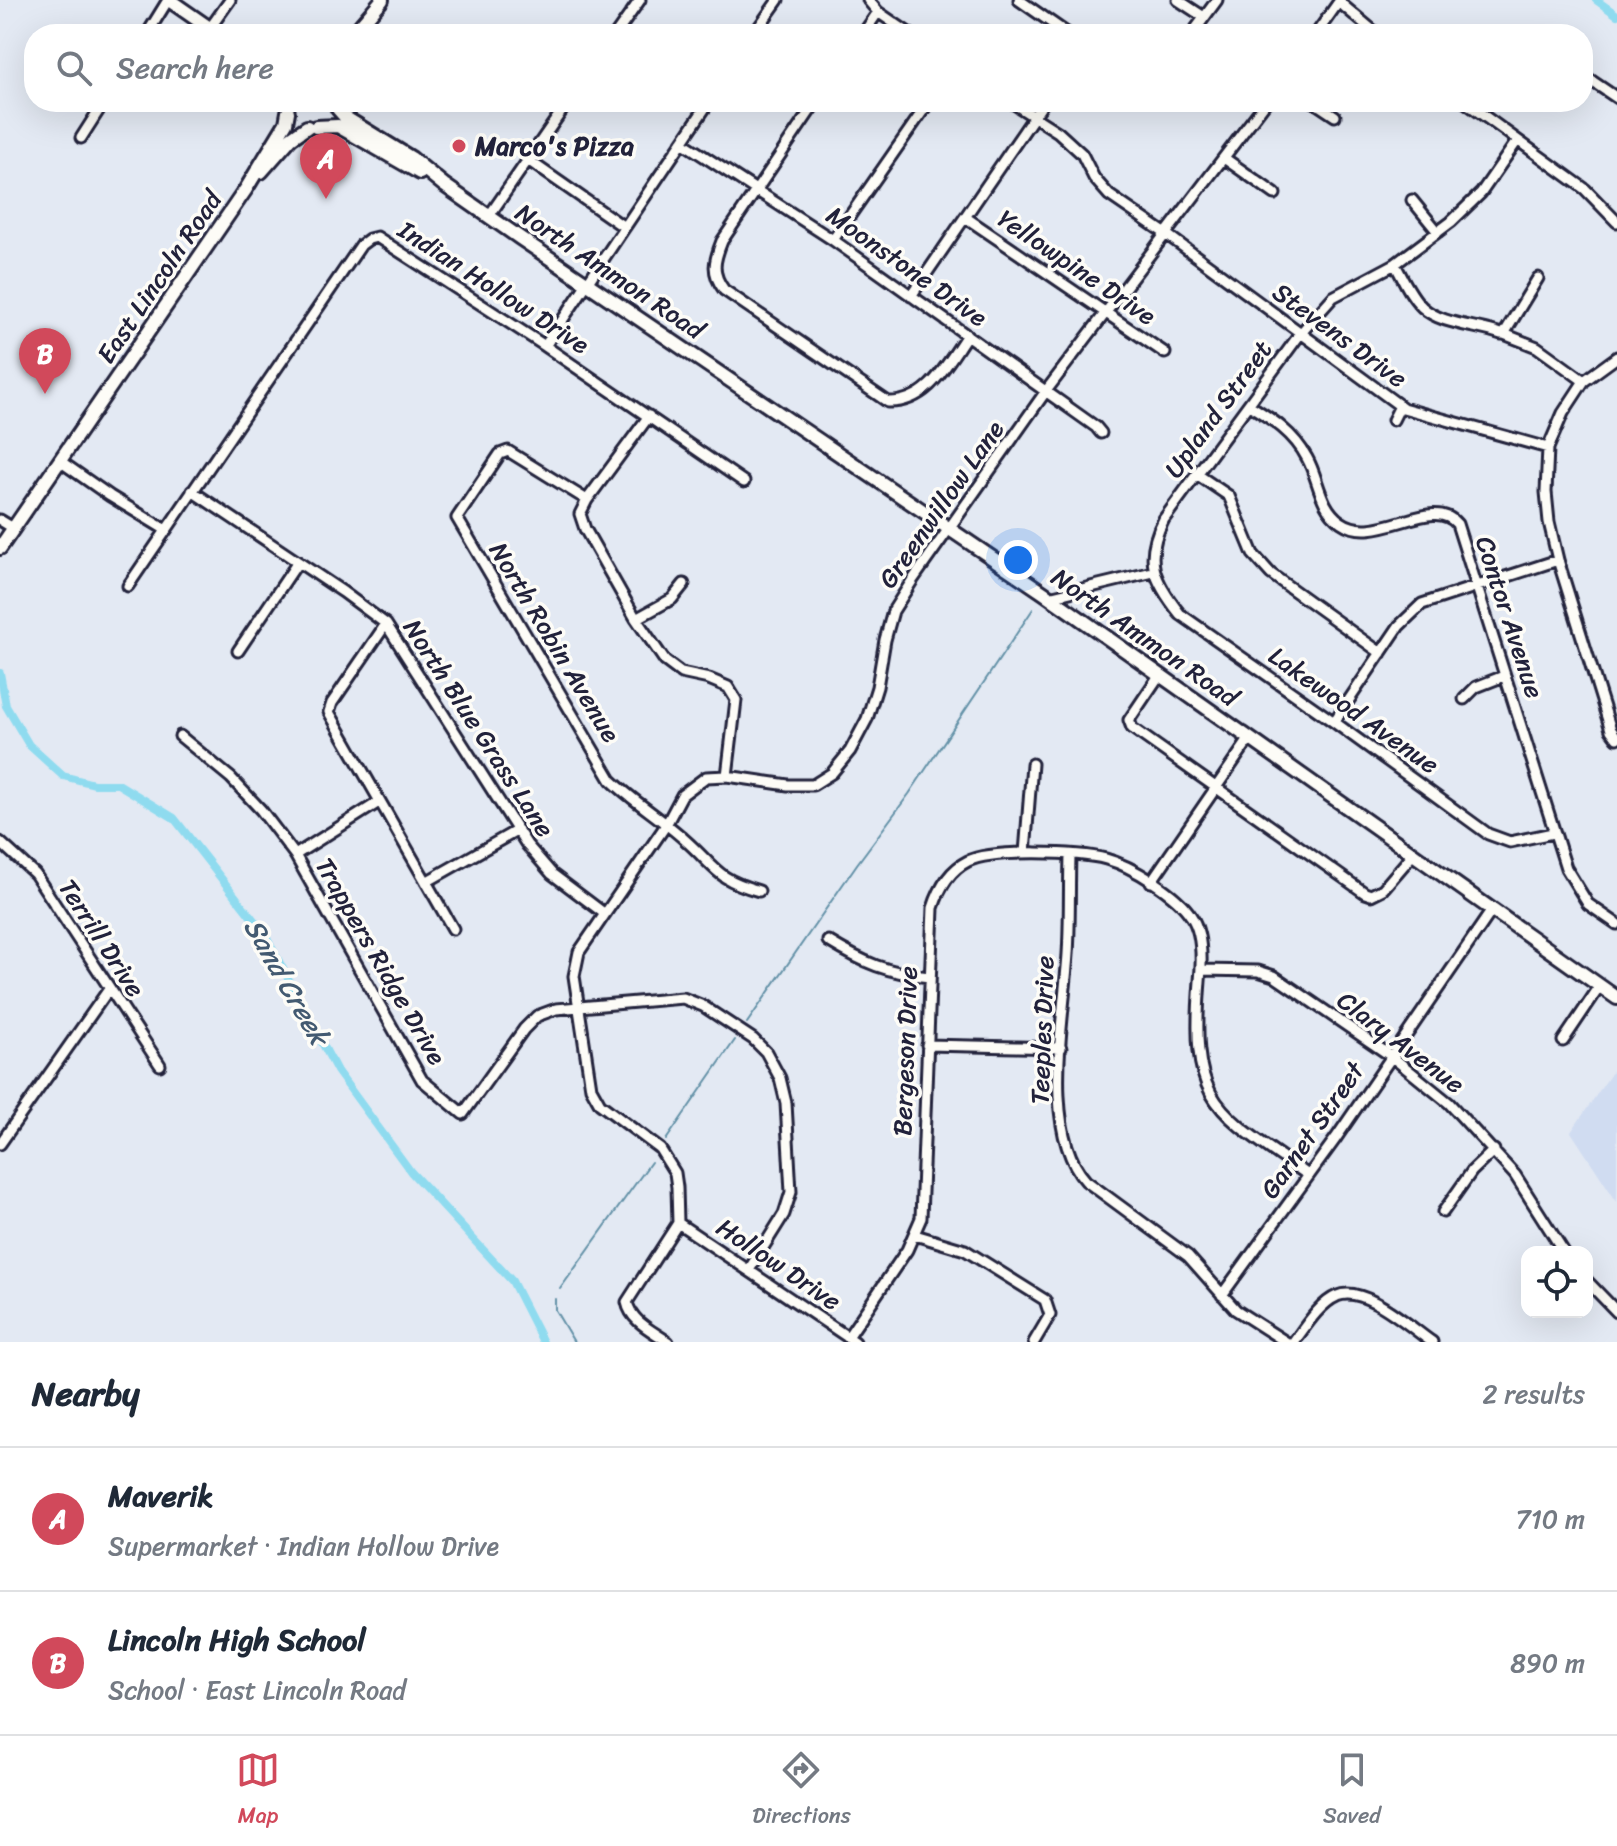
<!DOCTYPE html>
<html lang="en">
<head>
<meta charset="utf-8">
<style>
  body { margin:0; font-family:Sriracha,sans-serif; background:#f2f2f3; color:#1f2937 }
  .controls { position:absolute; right:24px; bottom:24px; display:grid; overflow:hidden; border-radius:16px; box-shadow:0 8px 32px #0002 }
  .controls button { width:72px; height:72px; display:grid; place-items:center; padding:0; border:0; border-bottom:2px solid #e0e1e3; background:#fff; color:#1f2937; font:40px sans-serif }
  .you { position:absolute; left:1018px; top:560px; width:28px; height:28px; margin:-20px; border:6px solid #fff; border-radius:50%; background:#1a73e8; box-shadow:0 0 0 12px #1a73e833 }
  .badge { display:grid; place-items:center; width:52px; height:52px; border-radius:50%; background:#d1495b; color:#fff; font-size:26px; font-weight:700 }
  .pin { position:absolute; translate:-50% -66px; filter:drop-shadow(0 2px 4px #0008) }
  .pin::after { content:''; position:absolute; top:42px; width:28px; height:24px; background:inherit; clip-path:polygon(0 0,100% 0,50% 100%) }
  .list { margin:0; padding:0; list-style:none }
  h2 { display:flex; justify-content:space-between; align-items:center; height:104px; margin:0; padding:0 32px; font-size:34px }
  h2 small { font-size:26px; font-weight:400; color:#747a83 }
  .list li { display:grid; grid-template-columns:52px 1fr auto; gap:24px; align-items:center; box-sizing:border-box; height:144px; padding:0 32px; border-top:2px solid #e0e1e3 }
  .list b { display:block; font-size:30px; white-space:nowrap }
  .list p { margin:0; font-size:26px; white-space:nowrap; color:#747a83 }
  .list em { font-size:26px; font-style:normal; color:#747a83 }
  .icon { flex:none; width:44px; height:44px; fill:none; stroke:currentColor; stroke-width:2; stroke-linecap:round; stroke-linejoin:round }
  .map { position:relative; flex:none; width:1617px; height:1342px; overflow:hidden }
  .search { position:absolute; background:#fff; box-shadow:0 8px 32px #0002; left:24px; right:24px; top:24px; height:88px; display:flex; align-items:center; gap:20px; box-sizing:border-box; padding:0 28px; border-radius:32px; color:#747a83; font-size:30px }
  .sheet { height:392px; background:#fff }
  nav { display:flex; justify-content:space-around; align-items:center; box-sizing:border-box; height:112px; border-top:2px solid #e0e1e3; background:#fff; font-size:22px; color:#747a83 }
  nav a { display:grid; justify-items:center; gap:4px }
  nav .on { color:#d1495b }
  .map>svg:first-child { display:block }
  .built { fill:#d0dcf1 }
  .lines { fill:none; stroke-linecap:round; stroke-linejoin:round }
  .stream { stroke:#6391a7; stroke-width:2 }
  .canal { stroke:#8fdbef; stroke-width:8 }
  .minor-casing { stroke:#22223b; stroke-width:15 }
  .secondary-casing { stroke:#22223b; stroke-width:18 }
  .minor { stroke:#fdfcf7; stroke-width:9 }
  .secondary { stroke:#fdfcf7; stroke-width:12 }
  .poi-dot { fill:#d1495b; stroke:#fdfcf7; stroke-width:3 }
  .labels { text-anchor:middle; stroke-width:7; stroke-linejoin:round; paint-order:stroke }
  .poi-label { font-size:26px; font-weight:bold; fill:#22223b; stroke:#fdfcf7; text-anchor:start }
  .street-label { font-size:26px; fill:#22223b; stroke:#fdfcf7 }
  .water-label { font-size:28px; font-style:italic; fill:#435a71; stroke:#fdfcf7 }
</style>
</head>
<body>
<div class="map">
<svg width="1617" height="1342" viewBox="0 0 1617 1342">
  <rect width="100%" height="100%" fill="#e3e9f3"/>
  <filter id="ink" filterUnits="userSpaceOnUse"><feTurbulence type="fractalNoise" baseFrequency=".0125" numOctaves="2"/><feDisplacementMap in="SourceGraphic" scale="16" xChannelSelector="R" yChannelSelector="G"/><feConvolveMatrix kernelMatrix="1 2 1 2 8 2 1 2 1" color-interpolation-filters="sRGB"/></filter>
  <g filter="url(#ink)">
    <!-- built -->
    <path class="built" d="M1617 1065V1202L1571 1132Z"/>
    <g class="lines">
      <!-- stream -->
      <path class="stream" d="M747 1023 857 864 909 794 1033 609
        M666 1140 735 1040
        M560 1289 651 1162
        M555 1299V1310L574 1342"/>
      <!-- canal -->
      <path class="canal" d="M1596 0 1617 15
        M0 673 6 706 29 745 63 776 94 784H118L174 818 264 933 337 1071 411 1172 512 1281 543 1342"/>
      <defs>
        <path id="minor" d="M868 0 878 12 910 34
          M1019 0 1068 34
          M1178 0 1204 17
          M1339 2 1377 34
          M210 28 230 0
          M147 34 168 0
          M616 34 640 0
          M754 34 778 0
          M863 34 878 12
          M1192 34 1217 0
          M1316 34 1340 0
          M1583 75 1617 98
          M816 102 722 241C714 261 711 273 724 290L888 402C928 403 946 365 967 335
          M1011 102 1058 132 1082 154 1094 178 1109 195 1166 234 1403 408 1548 448
          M1314 102 1335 116
          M1465 102 1585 189 1617 222
          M81 138 104 102
          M1517 141 1481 193 1451 222 1395 264 1333 297 1300 334 1164 519C1143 559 1154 581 1180 614L1334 722 1488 834 1510 842 1553 833
          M682 142 833 240 1096 427 1101 433
          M1224 158 1275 194
          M528 160 624 227
          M1412 200 1438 232
          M489 216 568 102
          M965 217 1165 353
          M833 240 929 102
          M1395 264C1403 279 1410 295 1422 307 1441 325 1477 325 1501 334H1504L1538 278
          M911 296 1044 102
          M1504 334 1537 347 1584 381
          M545 346 709 102
          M1617 357 1584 381 1563 413 1548 448 1546 492 1549 522 1558 560 1611 730 1617 738
          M1249 405C1272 419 1294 433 1307 458 1319 479 1319 507 1341 522 1376 547 1433 494 1457 524L1566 868 1588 904 1617 924
          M649 416 587 500 580 514 585 529 636 619 665 661 681 673 709 679 728 687 736 700 727 776
          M1393 420 1400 406
          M60 461 110 496 166 530
          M1198 475 1229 496 1253 554 1271 574 1381 653
          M192 491 343 592 386 624 527 845 552 874 605 914
          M587 500 508 451 500 454 457 518 611 780C634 802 661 818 684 839 717 868 714 878 759 891
          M0 520 13 528
          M128 586 361 245 369 239 377 237 545 346 744 482
          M1049 597 1153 572
          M636 619 672 599 684 584
          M386 624 332 703 329 712 453 929
          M238 651 298 562
          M1160 674 1129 720 1132 728 1365 893 1371 895 1383 889 1414 853
          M1464 699 1476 687 1504 676
          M1334 722 1399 626 1422 604 1558 560
          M180 736 231 778 261 810 295 855 422 1080 463 1114 524 1029 537 1016 556 1009 683 998 703 1006 753 1039 766 1052 780 1078 786 1103 791 1192 784 1214 749 1270
          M0 842 35 874 160 1065
          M1025 853 1032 764
          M295 855 379 802
          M1070 856C1069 889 1070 922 1068 954 1064 1017 1041 1132 1086 1181L1188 1256 1236 1310 1286 1342
          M426 882 518 830
          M1151 882 1250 738
          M828 941C864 963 887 973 930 977
          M1201 970 1258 971 1274 976 1391 1056 1449 1103 1515 1175 1564 1252
          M1563 1041 1600 986
          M927 1045 1061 1048
          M0 1144 109 989
          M1443 1212 1472 1171 1494 1150
          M678 1223 855 1342
          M915 1235 965 1250 1045 1300 1050 1315 1034 1342
          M1587 1281 1617 1312
          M1222 1295 1336 1138 1492 910
          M848 1337 907 1250 921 1218 933 908C939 889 950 870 968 861 991 849 1080 852 1106 859 1132 866 1177 894 1191 916 1203 933 1202 961 1200 981 1190 1104 1213 1109 1308 1175
          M668 1342C653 1331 631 1322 627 1302L678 1223 677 1187 675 1173 660 1149 600 1104 591 1088 574 976 579 952 666 825 682 795 706 777 727 776 788 785H813L832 773 850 751 867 719 877 687 885 640 893 611 912 581 1046 391 1266 102
          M1294 1342C1305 1327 1320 1303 1337 1296 1364 1284 1410 1327 1432 1342"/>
        <path id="secondary" d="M169 0 218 34
          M353 34 382 0
          M286 102 287 104
          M335 102 338 109 346 118 411 158 444 185 520 238 1044 593 1617 998
          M316 127 338 126 420 173
          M261 172 291 138 307 127
          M0 548 246 189 286 123 288 112"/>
      </defs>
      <!-- minor casing -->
      <use href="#minor" class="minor-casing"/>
      <!-- secondary casing -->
      <use href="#secondary" class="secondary-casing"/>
      <!-- minor -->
      <use href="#minor" class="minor"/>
      <!-- secondary -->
      <use href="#secondary" class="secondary"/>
    </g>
  </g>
  <!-- markers -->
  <circle class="poi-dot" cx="459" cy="146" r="8"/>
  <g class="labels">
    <!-- poi labels -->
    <g class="poi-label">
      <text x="475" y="155">Marco's Pizza</text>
    </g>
    <!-- street labels -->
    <g class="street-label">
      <text transform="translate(907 266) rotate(35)" y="9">Moonstone Drive</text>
      <text transform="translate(1077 267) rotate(34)" y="9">Yellowpine Drive</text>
      <text transform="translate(610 271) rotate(34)" y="9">North Ammon Road</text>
      <text transform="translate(159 277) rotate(-56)" y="9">East Lincoln Road</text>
      <text transform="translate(494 287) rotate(33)" y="9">Indian Hollow Drive</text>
      <text transform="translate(1340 335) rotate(36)" y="9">Stevens Drive</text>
      <text transform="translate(1218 409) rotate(-54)" y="9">Upland Street</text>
      <text transform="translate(941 504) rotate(-55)" y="9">Greenwillow Lane</text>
      <text transform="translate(1510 617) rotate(72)" y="9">Contor Avenue</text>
      <text transform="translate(1145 637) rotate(35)" y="9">North Ammon Road</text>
      <text transform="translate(555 642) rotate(59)" y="9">North Robin Avenue</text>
      <text transform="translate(1354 710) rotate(35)" y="9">Lakewood Avenue</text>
      <text transform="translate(479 728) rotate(57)" y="9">North Blue Grass Lane</text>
      <text transform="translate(102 938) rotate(57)" y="9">Terrill Drive</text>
      <text transform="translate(381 961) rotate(60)" y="9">Trappers Ridge Drive</text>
      <text transform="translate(1042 1030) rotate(-88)" y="9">Teeples Drive</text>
      <text transform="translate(1401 1042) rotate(37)" y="9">Clary Avenue</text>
      <text transform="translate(905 1051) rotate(-88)" y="9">Bergeson Drive</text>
      <text transform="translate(1312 1130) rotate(-55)" y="9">Garnet Street</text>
      <text transform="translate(779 1264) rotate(34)" y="9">Hollow Drive</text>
    </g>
    <!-- water labels -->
    <g class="water-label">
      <text transform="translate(287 981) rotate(60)" y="10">Sand Creek</text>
    </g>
  </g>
</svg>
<div class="controls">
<button><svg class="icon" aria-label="locate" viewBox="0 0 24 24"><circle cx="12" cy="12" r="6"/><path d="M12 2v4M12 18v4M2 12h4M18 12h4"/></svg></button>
</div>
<div class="you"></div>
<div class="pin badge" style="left:326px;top:199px">A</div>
<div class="pin badge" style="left:45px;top:394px">B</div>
<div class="search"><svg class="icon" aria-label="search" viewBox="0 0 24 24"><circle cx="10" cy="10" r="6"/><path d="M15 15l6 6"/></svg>Search here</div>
</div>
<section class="sheet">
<h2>Nearby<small>2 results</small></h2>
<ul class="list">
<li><span class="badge">A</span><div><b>Maverik</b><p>Supermarket · Indian Hollow Drive</p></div><em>710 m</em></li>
<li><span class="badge">B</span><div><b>Lincoln High School</b><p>School · East Lincoln Road</p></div><em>890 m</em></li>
</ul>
</section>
<nav>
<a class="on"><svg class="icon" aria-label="map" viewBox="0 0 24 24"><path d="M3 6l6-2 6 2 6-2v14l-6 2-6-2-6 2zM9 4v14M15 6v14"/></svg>Map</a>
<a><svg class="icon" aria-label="directions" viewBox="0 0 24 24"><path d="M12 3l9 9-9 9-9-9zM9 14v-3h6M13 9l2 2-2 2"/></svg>Directions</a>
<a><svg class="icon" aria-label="saved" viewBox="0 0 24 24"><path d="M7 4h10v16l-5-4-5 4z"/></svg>Saved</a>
</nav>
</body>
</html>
